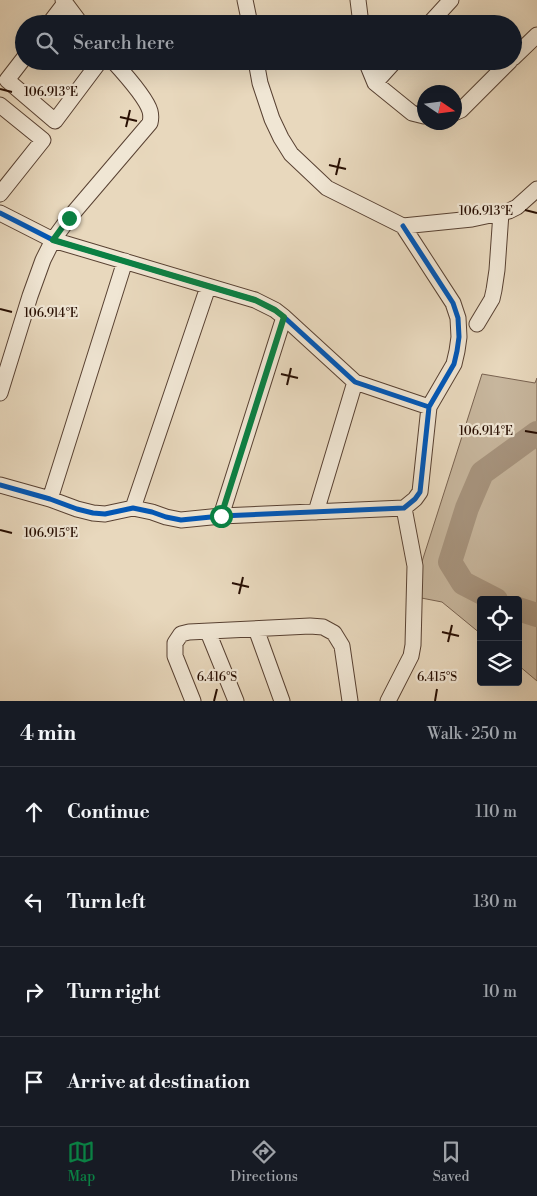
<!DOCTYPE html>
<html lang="en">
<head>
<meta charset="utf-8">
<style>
  body { margin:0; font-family:"Libre Bodoni",serif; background:#20242c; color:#f1f3f6 }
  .controls { position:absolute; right:15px; bottom:15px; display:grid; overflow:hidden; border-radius:5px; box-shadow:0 5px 20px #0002 }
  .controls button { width:45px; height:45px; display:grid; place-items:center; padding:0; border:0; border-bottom:1px solid #363941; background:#171b24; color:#f1f3f6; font:25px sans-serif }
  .compass { position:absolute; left:417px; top:85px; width:45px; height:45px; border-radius:50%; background:#171b24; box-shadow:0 5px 20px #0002; rotate:103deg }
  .stop { position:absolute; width:15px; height:15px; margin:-11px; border:4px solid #0b8043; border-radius:50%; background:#fff }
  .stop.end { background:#0b8043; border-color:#fff; box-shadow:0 1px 5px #0008 }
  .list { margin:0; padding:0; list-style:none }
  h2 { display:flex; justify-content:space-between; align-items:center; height:65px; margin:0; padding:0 20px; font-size:21px }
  h2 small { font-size:16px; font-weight:400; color:#9ea1a6 }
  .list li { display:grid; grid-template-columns:32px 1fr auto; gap:15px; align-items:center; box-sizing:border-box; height:90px; padding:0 20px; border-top:1px solid #363941 }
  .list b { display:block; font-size:19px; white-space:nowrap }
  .list em { font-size:16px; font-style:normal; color:#9ea1a6 }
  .icon { flex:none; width:28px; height:28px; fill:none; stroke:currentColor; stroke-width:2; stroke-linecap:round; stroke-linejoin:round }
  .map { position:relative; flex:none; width:537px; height:701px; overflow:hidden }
  .search { position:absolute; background:#171b24; box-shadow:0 5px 20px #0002; left:15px; right:15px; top:15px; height:55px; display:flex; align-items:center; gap:12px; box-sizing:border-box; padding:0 18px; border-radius:28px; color:#9ea1a6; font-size:19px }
  .sheet { height:425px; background:#171b24 }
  nav { display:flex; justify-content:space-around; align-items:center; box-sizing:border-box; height:70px; border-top:1px solid #363941; background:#171b24; font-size:14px; color:#9ea1a6 }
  nav a { display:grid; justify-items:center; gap:2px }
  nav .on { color:#0b8043 }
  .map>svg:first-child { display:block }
  .green { fill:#c7b69d; stroke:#786250 }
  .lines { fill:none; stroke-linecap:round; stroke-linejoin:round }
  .river { stroke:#a7947e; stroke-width:24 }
  .minor-casing { stroke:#584132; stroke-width:17 }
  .minor { stroke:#f0e6d4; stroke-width:15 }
  .cycleway-casing { stroke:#f0e6d4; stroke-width:8 }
  .cycleway { stroke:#0057b8; stroke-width:5 }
  .route { stroke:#0b8043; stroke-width:6 }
  .ticks { fill:none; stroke:#280f03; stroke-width:2 }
  .ticks-label { font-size:12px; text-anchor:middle; fill:#280f03; stroke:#f0e6d4; stroke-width:4.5; stroke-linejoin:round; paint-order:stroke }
</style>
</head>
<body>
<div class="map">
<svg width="537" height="701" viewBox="0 0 537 701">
  <rect width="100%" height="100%" fill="#e8d8bd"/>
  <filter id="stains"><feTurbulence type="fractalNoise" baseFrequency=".004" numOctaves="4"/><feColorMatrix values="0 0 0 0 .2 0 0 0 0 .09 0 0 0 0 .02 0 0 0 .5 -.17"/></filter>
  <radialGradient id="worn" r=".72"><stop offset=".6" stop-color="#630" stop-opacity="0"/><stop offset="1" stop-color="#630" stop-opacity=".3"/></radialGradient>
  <!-- green -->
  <path class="green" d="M482 374 535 383 537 378V681L518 665V600H481V634L442 602 411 596Z"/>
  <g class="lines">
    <!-- river -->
    <path class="river" d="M496 600 463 583 450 562 467 508 482 473 537 433
      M518 609 537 615"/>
    <defs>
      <path id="minor" d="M63 0 81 24
        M245 0 250 24
        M358 0 361 24
        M49 24 65 3
        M429 24 451 0
        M24 58 7 80 55 121 100 61
        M513 58 537 35
        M256 61 260 83 272 119 281 138 291 154 327 188 403 226 472 219 509 211 517 207 537 189
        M367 61 368 66 375 83 412 113 424 116
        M375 83 395 61
        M0 105 43 140 0 194
        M454 113 461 110 510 61
        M0 213 53 240 255 300 275 310 284 317 355 382 429 407
        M477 324 492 299 494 290 497 270 501 213
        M0 393 30 296 43 260 53 240 69 218 150 123C151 119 151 115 150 111 146 97 123 72 113 61
        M0 485 50 499 77 509 93 513 105 514 133 508 152 512 166 517 181 520 221 516 404 508 415 499 420 492 429 407 454 364 457 351 459 337 458 318 453 303 403 226
        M50 499 125 261
        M133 508 208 287
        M316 512 355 382
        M221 516 284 317
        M256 629 282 701
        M208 632 236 701
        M193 701 175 656V643L181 634 189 632 310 626 323 627 334 633 342 646 350 701
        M388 701 411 656 413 645 415 566 404 508"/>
    </defs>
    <!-- minor casing -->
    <use href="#minor" class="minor-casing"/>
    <!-- minor -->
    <use href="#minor" class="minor"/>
    <defs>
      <path id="cycleway" d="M0 213 53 240 255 300 275 310 284 317 355 382 429 407
        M0 485 50 499 77 509 93 513 105 514 133 508 152 512 166 517 181 520 221 516 404 508 415 499 420 492 429 407 454 364 457 351 459 337 458 318 453 303 403 226"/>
    </defs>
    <!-- cycleway casing -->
    <use href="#cycleway" class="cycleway-casing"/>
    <!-- cycleway -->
    <use href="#cycleway" class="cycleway"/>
  </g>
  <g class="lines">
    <!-- route -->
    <path class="route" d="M69 218 53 240 255 300 275 310 284 317 221 516"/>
  </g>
  <!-- ticks -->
  <path class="ticks" d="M0 89 12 92M120 117 137 121M126 127 130 110M329 165 346 169M336 175 340 158M525 210 537 213M0 309 12 312M281 374 298 378M287 385 291 368M525 431 537 433M0 530 12 533M232 583 249 587M239 594 243 577M442 632 459 636M448 642 452 625M214 701 217 689M435 701 437 689"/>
  <g class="ticks-label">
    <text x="51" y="96">106.913°E</text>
    <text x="486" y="215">106.913°E</text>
    <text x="51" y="317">106.914°E</text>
    <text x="486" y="435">106.914°E</text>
    <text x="51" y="537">106.915°E</text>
    <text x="217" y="681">6.416°S</text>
    <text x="437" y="681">6.415°S</text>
  </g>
  <rect width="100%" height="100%" filter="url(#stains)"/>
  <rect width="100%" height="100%" fill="url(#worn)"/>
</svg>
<div class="controls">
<button><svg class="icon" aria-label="locate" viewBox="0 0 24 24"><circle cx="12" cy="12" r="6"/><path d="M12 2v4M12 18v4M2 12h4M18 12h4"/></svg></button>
<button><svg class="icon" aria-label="layers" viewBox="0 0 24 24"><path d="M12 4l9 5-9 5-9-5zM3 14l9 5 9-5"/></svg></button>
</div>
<svg class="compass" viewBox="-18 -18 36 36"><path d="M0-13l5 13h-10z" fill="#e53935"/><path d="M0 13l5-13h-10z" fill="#9ea1a6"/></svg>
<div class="stop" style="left:221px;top:516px"></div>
<div class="stop end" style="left:69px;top:218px"></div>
<div class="search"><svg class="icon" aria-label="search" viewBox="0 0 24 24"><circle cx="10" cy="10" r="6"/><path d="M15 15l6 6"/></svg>Search here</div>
</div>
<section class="sheet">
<h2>4 min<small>Walk · 250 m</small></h2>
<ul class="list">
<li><svg class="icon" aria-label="ahead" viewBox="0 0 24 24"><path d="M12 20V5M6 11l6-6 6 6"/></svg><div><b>Continue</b></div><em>110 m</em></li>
<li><svg class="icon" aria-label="left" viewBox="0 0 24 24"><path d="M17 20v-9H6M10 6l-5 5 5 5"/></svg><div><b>Turn left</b></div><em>130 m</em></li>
<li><svg class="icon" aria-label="right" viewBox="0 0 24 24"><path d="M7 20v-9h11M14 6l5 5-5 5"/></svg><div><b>Turn right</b></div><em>10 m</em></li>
<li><svg class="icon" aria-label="arrive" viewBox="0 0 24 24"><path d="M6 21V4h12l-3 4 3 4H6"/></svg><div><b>Arrive at destination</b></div></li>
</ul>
</section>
<nav>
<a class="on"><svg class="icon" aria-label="map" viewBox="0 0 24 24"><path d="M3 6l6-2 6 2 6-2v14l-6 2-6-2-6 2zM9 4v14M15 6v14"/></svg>Map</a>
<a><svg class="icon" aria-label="directions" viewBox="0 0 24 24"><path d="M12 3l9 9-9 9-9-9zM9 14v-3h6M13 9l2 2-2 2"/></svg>Directions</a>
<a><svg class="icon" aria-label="saved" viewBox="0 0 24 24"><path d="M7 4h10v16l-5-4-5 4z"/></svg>Saved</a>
</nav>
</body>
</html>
